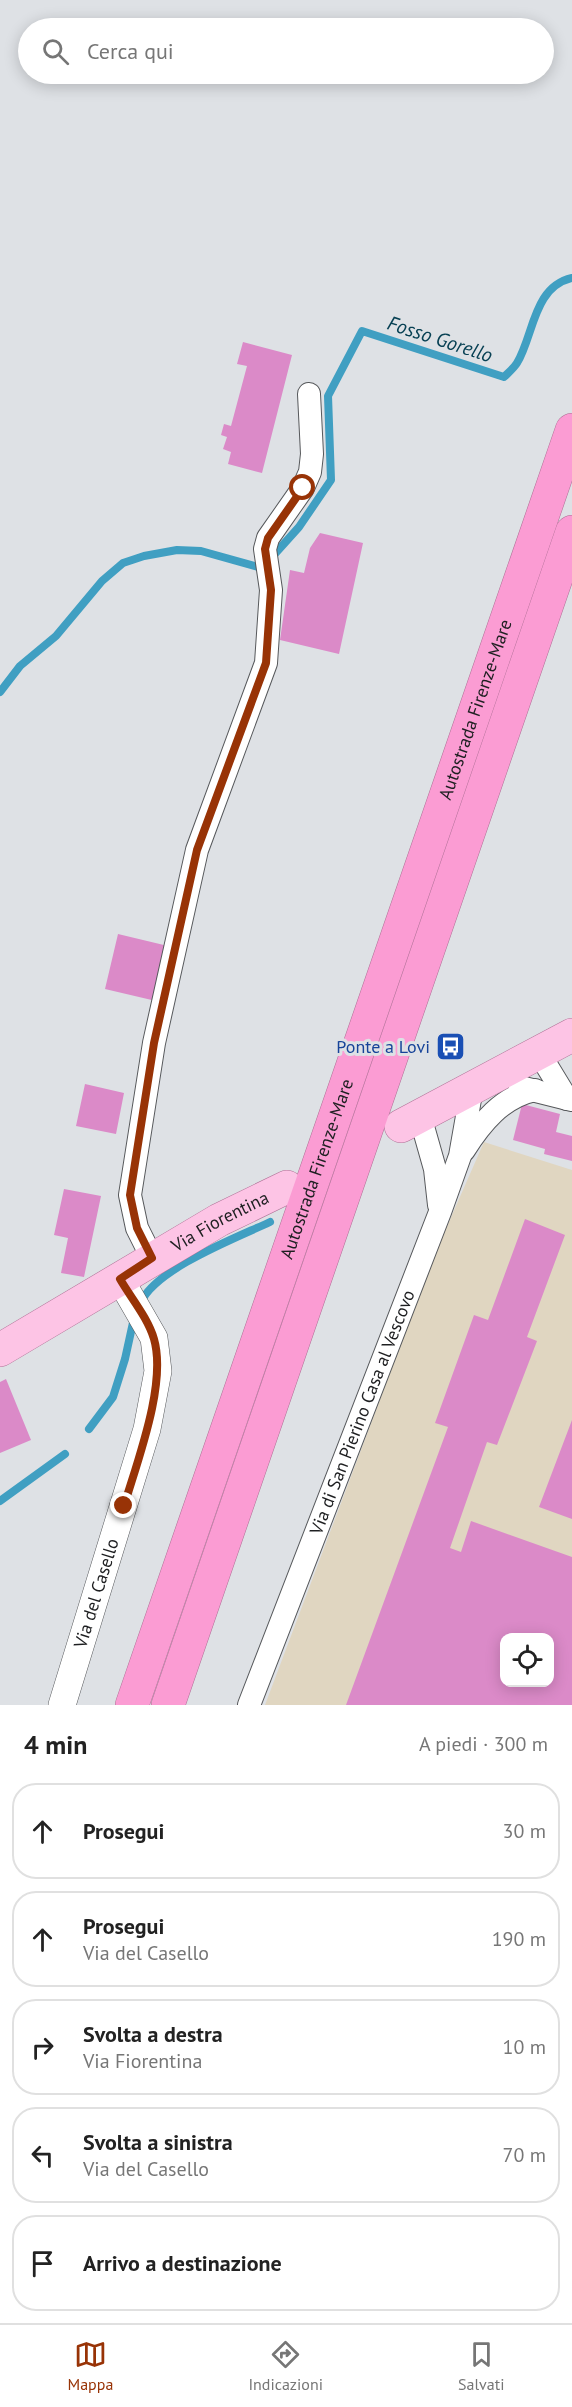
<!DOCTYPE html>
<html lang="it">
<head>
<meta charset="utf-8">
<style>
  body { margin:0; font-family:"PT Sans",sans-serif; background:#f2f2f2; color:#222 }
  .controls { position:absolute; right:18px; bottom:18px; display:grid; overflow:hidden; border-radius:12px; box-shadow:0 3px 15px #0003 }
  .controls button { width:54px; height:54px; display:grid; place-items:center; padding:0; border:0; border-bottom:2px solid #e0e0e0; background:#fff; color:#222; font:30px sans-serif }
  .stop { position:absolute; width:18px; height:18px; margin:-14px; border:4px solid #983306; border-radius:50%; background:#fff }
  .stop.end { background:#983306; border-color:#fff; box-shadow:0 2px 6px #0008 }
  .list { margin:0; padding:0; list-style:none }
  h2 { display:flex; justify-content:space-between; align-items:center; height:78px; margin:0; padding:0 24px; font-size:26px }
  h2 small { font-size:20px; font-weight:400; color:#767676 }
  .list li { display:grid; grid-template-columns:39px 1fr auto; gap:18px; align-items:center; box-sizing:border-box; height:96px; margin:0 12px 12px; padding:0 12px; border:2px solid #e0e0e0; border-radius:24px }
  .list b { display:block; font-size:22px; white-space:nowrap }
  .list p { margin:0; font-size:20px; white-space:nowrap; color:#767676 }
  .list em { font-size:20px; font-style:normal; color:#767676 }
  .icon { flex:none; width:33px; height:33px; fill:none; stroke:currentColor; stroke-width:2; stroke-linecap:round; stroke-linejoin:round }
  .map { position:relative; flex:none; width:572px; height:1705px; overflow:hidden }
  .search { position:absolute; background:#fff; box-shadow:0 3px 15px #0003; left:18px; right:18px; top:18px; height:66px; display:flex; align-items:center; gap:15px; box-sizing:border-box; padding:0 21px; border-radius:33px; color:#767676; font-size:22px }
  .sheet { height:618px; background:#fff }
  nav { display:flex; justify-content:space-around; align-items:center; box-sizing:border-box; height:84px; border-top:2px solid #e0e0e0; background:#fff; font-size:16px; color:#767676 }
  nav a { display:grid; justify-items:center; gap:3px }
  nav .on { color:#983306 }
  .map>svg:first-child { display:block }
  .industrial { fill:#e0d6c1; fill-rule:evenodd }
  .lines { fill:none; stroke-linecap:round; stroke-linejoin:round }
  .stream { stroke:#409fc2; stroke-width:8 }
  .building { fill:#db8ac8; fill-rule:evenodd }
  .minor-casing { stroke:#56585b; stroke-width:24 }
  .tertiary-casing { stroke:#56585b; stroke-width:28 }
  .primary-casing { stroke:#ae7095; stroke-width:34 }
  .motorway-casing { stroke:#ae7095; stroke-width:34 }
  .minor { stroke:#fff; stroke-width:22 }
  .tertiary { stroke:#fff; stroke-width:27 }
  .primary { stroke:#fdc4e5; stroke-width:33 }
  .motorway { stroke:#fb9cd3; stroke-width:33 }
  .route { stroke:#983306; stroke-width:8 }
  .labels { text-anchor:middle; stroke-width:6; stroke-linejoin:round; paint-order:stroke }
  .street-label { font-size:18px; fill:#1e1f21; stroke:#dee1e5 }
  .transit-label { font-size:18px; fill:#164399; stroke:#dee1e5; text-anchor:end }
  .water-label { font-size:20px; font-style:italic; fill:#084154; stroke:#dee1e5 }
</style>
</head>
<body>
<div class="map">
<svg width="572" height="1705" viewBox="0 0 572 1705">
  <rect width="100%" height="100%" fill="#dee1e5"/>
  <!-- industrial -->
  <path class="industrial" d="M484 1142 572 1170V1705H265L434 1256ZM504 1638H550V1682H504Z"/>
  <g class="lines">
    <!-- stream -->
    <path class="stream" d="M0 692 20 666 56 636 102 581 123 563 144 556 177 550 201 551 258 567 272 557 299 527 331 480 328 396 362 331 504 377C508 373 514 368 517 363 534 335 533 287 572 278
      M141 1302C157 1268 236 1238 270 1222
      M89 1429 113 1397 125 1359 134 1318
      M0 1501 65 1454"/>
  </g>
  <!-- building -->
  <path class="building" d="M243 342 292 355 262 473 228 464 231 452 223 449 227 437 221 435 224 424 231 426 247 366 237 364Z
    M320 533 363 543 339 654 280 640 290 570 304 573 310 548Z
    M118 934 168 946 156 1001 105 989Z
    M85 1084 124 1093 116 1134 76 1126Z
    M522 1104 560 1114 556 1132 572 1136V1161L544 1154 545 1149 513 1140Z
    M64 1189 101 1196 84 1277 61 1273 68 1238 54 1235Z
    M525 1219 565 1235 527 1337 537 1341 497 1445 487 1442 450 1548 461 1552 471 1521 572 1557V1705H346L448 1427 435 1423 474 1315 488 1320ZM504 1638H550V1682H504Z
    M6 1379 31 1440 0 1453V1382Z
    M572 1420V1519L539 1507Z"/>
  <g class="lines">
    <defs>
      <g id="minor">
        <path d="M539 1053 567 1099"/>
        <path d="M520 1087 572 1100"/>
        <path d="M420 1116 435 1169 439 1205"/>
        <path d="M464 1150C481 1123 502 1097 535 1090"/>
        <path d="M152 1258 137 1228 130 1195 154 1043 197 850 266 663 271 590 265 549 268 538 303 488 310 472 312 454 309 394"/>
        <path id="s1" d="M249 1705 440 1212 460 1156 472 1088"/>
      </g>
      <g id="tertiary">
        <path id="s2" d="M62 1705 147 1429 158 1371 154 1338 120 1279"/>
      </g>
      <g id="primary">
        <path d="M401 1126 572 1035"/>
        <path id="s3" d="M0 1350 219 1220 287 1187"/>
      </g>
      <g id="motorway">
        <path id="s4" d="M132 1705 572 430"/>
        <path d="M168 1705 572 532"/>
      </g>
    </defs>
    <!-- minor casing -->
    <use href="#minor" class="minor-casing"/>
    <!-- tertiary casing -->
    <use href="#tertiary" class="tertiary-casing"/>
    <!-- primary casing -->
    <use href="#primary" class="primary-casing"/>
    <!-- motorway casing -->
    <use href="#motorway" class="motorway-casing"/>
    <!-- minor -->
    <use href="#minor" class="minor"/>
    <!-- tertiary -->
    <use href="#tertiary" class="tertiary"/>
    <!-- primary -->
    <use href="#primary" class="primary"/>
    <!-- motorway -->
    <use href="#motorway" class="motorway"/>
  </g>
  <g class="lines">
    <!-- route -->
    <path class="route" d="M124 1506C137 1462 167 1384 154 1339 148 1318 131 1298 120 1279L152 1258 137 1228 130 1195 154 1043 197 850 266 663 271 590 265 549 268 538 303 488"/>
  </g>
  <!-- icons -->
  <defs>
    <symbol id="bus-square" viewBox="-11 -11 22 22"><rect x="-9" y="-9" width="18" height="18" rx="4" fill="#1a4fb4" stroke="#dee1e5"/><path d="M-5-6H5V4H4V6H2V4H-2V6H-4V4H-5ZM-3.5-4V0h7V-4ZM-3.5 1.2v1.5H-2V1.2ZM2 1.2v1.5H3.5V1.2Z" fill="#fff"/></symbol>
  </defs>
  <g fill-rule="evenodd">
    <use href="#bus-square" x="434" y="1030" width="33" height="33"/>
  </g>
  <g class="labels">
    <!-- street labels -->
    <g class="street-label">
      <text dy="6" stroke="none"><textPath href="#s4" startOffset="1053">Autostrada Firenze-Mare</textPath></text>
      <text dy="6" stroke="none"><textPath href="#s4" startOffset="567">Autostrada Firenze-Mare</textPath></text>
      <text dy="6" stroke="none"><textPath href="#s3" startOffset="255">Via Fiorentina</textPath></text>
      <text dy="6" stroke="none"><textPath href="#s1" startOffset="314">Via di San Pierino Casa al Vescovo</textPath></text>
      <text dy="6" stroke="none"><textPath href="#s2" startOffset="117">Via del Casello</textPath></text>
    </g>
    <!-- transit labels -->
    <g class="transit-label">
      <text x="430" y="1053">Ponte a Lovi</text>
    </g>
    <!-- water labels -->
    <g class="water-label">
      <text transform="translate(440 339) rotate(18)" y="7">Fosso Gorello</text>
    </g>
  </g>
</svg>
<div class="controls">
<button><svg class="icon" aria-label="locate" viewBox="0 0 24 24"><circle cx="12" cy="12" r="6"/><path d="M12 2v4M12 18v4M2 12h4M18 12h4"/></svg></button>
</div>
<div class="stop" style="left:303px;top:488px"></div>
<div class="stop end" style="left:124px;top:1506px"></div>
<div class="search"><svg class="icon" aria-label="search" viewBox="0 0 24 24"><circle cx="10" cy="10" r="6"/><path d="M15 15l6 6"/></svg>Cerca qui</div>
</div>
<section class="sheet">
<h2>4 min<small>A piedi · 300 m</small></h2>
<ul class="list">
<li><svg class="icon" aria-label="ahead" viewBox="0 0 24 24"><path d="M12 20V5M6 11l6-6 6 6"/></svg><div><b>Prosegui</b></div><em>30 m</em></li>
<li><svg class="icon" aria-label="ahead" viewBox="0 0 24 24"><path d="M12 20V5M6 11l6-6 6 6"/></svg><div><b>Prosegui</b><p>Via del Casello</p></div><em>190 m</em></li>
<li><svg class="icon" aria-label="right" viewBox="0 0 24 24"><path d="M7 20v-9h11M14 6l5 5-5 5"/></svg><div><b>Svolta a destra</b><p>Via Fiorentina</p></div><em>10 m</em></li>
<li><svg class="icon" aria-label="left" viewBox="0 0 24 24"><path d="M17 20v-9H6M10 6l-5 5 5 5"/></svg><div><b>Svolta a sinistra</b><p>Via del Casello</p></div><em>70 m</em></li>
<li><svg class="icon" aria-label="arrive" viewBox="0 0 24 24"><path d="M6 21V4h12l-3 4 3 4H6"/></svg><div><b>Arrivo a destinazione</b></div></li>
</ul>
</section>
<nav>
<a class="on"><svg class="icon" aria-label="map" viewBox="0 0 24 24"><path d="M3 6l6-2 6 2 6-2v14l-6 2-6-2-6 2zM9 4v14M15 6v14"/></svg>Mappa</a>
<a><svg class="icon" aria-label="directions" viewBox="0 0 24 24"><path d="M12 3l9 9-9 9-9-9zM9 14v-3h6M13 9l2 2-2 2"/></svg>Indicazioni</a>
<a><svg class="icon" aria-label="saved" viewBox="0 0 24 24"><path d="M7 4h10v16l-5-4-5 4z"/></svg>Salvati</a>
</nav>
</body>
</html>
